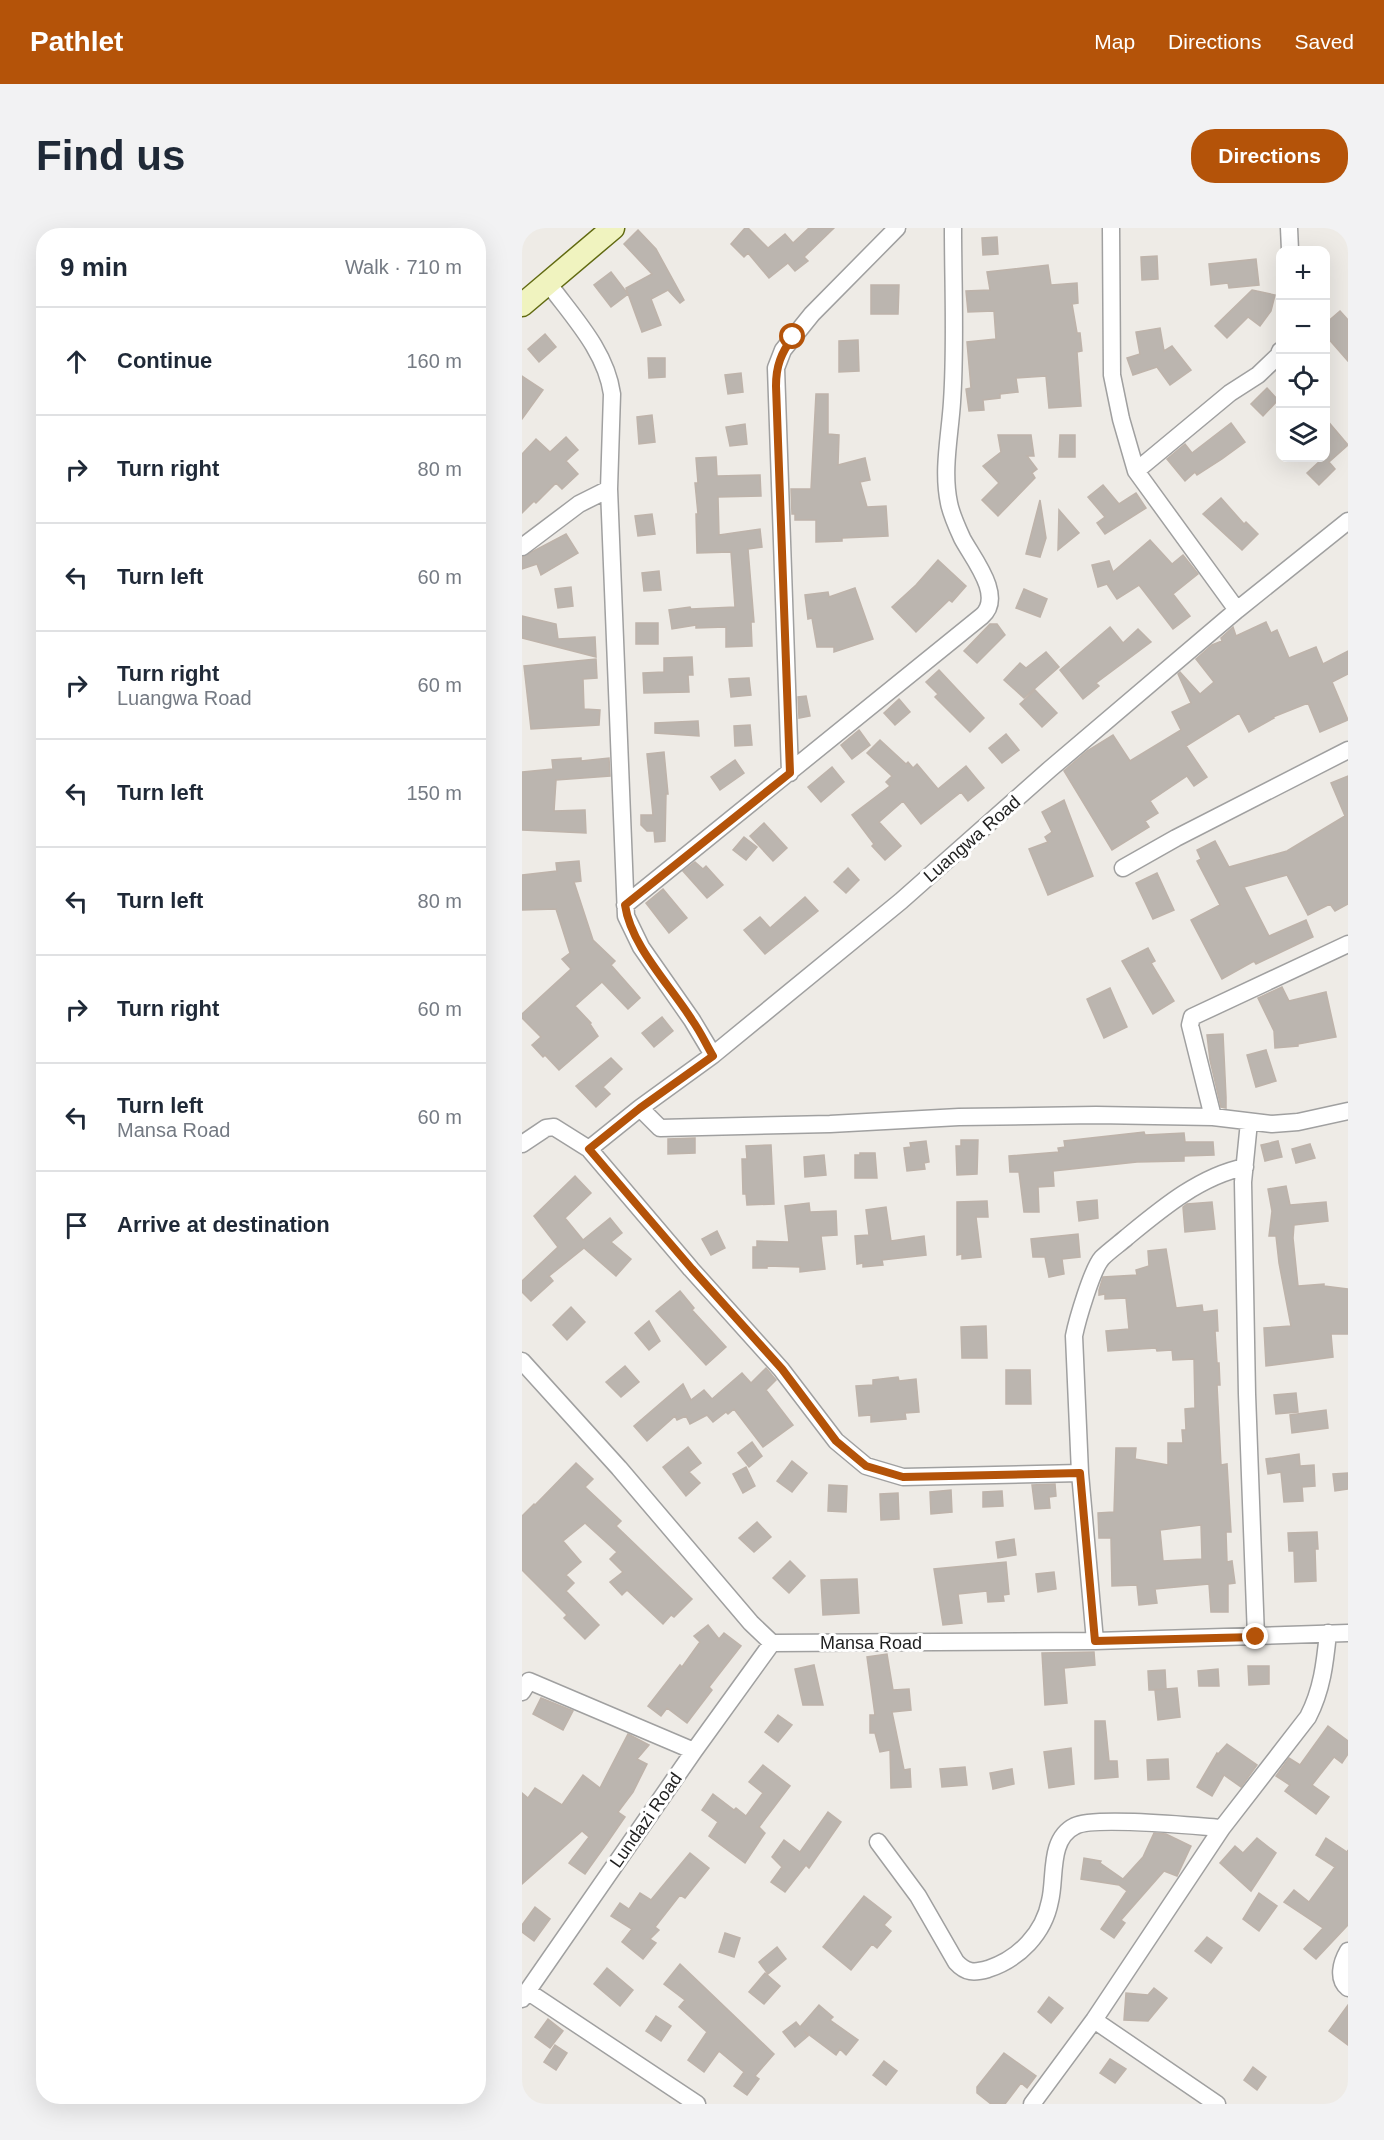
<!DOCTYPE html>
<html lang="en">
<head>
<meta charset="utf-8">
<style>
  body { margin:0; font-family:Helvetica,sans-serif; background:#f2f2f3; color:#1f2937 }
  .controls { position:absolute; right:18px; top:18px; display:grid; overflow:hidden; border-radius:12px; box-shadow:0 6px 24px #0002 }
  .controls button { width:54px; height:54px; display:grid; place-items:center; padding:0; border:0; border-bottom:2px solid #e0e1e3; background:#fff; color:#1f2937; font:30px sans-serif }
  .stop { position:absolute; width:18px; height:18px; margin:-14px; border:4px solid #b45309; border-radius:50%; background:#fff }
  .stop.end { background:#b45309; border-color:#fff; box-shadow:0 2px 6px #0008 }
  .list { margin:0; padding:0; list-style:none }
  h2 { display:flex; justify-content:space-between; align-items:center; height:78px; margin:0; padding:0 24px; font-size:26px }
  h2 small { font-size:20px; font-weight:400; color:#747a83 }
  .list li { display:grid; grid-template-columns:39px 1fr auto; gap:18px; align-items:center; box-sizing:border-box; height:108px; padding:0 24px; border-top:2px solid #e0e1e3 }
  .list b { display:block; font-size:22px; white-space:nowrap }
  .list p { margin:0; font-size:20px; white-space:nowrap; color:#747a83 }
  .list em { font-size:20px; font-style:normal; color:#747a83 }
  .icon { flex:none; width:33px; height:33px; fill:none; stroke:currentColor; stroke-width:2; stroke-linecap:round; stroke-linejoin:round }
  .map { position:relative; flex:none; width:826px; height:1876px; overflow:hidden; border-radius:24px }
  header { display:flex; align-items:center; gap:36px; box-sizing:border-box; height:84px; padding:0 30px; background:#b45309; color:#fff }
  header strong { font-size:28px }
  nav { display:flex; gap:33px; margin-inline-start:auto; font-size:21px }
  .intro { display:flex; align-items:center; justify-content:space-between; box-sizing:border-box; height:144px; padding:0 36px }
  h1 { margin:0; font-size:42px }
  .button { padding:15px 27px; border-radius:24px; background:#b45309; color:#fff; font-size:21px; font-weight:700 }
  main { display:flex; gap:36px; padding:0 36px }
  aside { flex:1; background:#fff; border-radius:24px; box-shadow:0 6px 24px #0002 }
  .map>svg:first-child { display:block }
  .building { fill:#bbb5af; stroke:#beb3aa; stroke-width:1.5; fill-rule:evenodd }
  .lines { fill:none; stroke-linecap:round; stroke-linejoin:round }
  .street-casing { stroke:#a0a0a0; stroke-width:19 }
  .secondary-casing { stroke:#616a11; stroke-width:25 }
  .street { stroke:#fff; stroke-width:16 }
  .secondary { stroke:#f0f3bf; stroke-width:22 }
  .route { stroke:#b45309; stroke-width:8 }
  .labels { text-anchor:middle; stroke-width:6; stroke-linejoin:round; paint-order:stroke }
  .street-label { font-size:18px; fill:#1f1f1f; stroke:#fff }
</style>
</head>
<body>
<header>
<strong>Pathlet</strong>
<nav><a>Map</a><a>Directions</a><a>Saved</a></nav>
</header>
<div class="intro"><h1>Find us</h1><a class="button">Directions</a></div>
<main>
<aside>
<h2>9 min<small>Walk · 710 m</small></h2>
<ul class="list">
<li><svg class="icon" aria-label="ahead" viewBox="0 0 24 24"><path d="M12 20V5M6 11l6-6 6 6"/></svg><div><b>Continue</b></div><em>160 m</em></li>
<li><svg class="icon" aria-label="right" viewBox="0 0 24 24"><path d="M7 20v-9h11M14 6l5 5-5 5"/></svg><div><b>Turn right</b></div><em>80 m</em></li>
<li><svg class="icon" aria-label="left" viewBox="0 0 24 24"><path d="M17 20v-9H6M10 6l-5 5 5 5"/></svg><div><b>Turn left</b></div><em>60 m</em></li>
<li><svg class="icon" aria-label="right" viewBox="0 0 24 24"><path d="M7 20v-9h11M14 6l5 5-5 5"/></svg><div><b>Turn right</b><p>Luangwa Road</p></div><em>60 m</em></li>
<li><svg class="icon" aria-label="left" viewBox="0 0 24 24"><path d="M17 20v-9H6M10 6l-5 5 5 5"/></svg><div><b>Turn left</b></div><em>150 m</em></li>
<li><svg class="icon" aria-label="left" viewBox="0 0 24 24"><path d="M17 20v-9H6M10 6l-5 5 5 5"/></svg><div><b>Turn left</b></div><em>80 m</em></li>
<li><svg class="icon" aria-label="right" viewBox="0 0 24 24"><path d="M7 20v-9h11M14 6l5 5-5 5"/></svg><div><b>Turn right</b></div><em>60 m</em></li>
<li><svg class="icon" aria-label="left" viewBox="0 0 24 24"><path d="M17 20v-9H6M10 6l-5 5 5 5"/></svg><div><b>Turn left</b><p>Mansa Road</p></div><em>60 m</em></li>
<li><svg class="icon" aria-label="arrive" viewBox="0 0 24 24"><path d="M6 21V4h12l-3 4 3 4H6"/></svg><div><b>Arrive at destination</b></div></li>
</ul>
</aside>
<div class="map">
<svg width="826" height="1876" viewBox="0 0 826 1876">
  <rect width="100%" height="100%" fill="#eeebe6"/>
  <!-- building -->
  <path class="building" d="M223 0H226L246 20 263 6 271 15 287 0H312L282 29 286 33 273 43 266 35 247 50 226 25 222 29 209 16Z
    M116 2 134 21 162 72 158 75 146 62 129 71 139 97 120 104 104 60 130 46 102 16Z
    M475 9 476 26 461 27 460 10Z
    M635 28 636 51 620 52 619 29Z
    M734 31 737 57 707 60 706 55 689 57 687 36Z
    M526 37 529 57 555 55 556 75 550 76 555 105H558L560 123 555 124 559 178 527 180 524 148 494 150 496 164 478 166V170L461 172 462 182 447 183 444 161 449 160 445 114 474 111 472 83 446 84 444 63 468 62 465 44Z
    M89 44 106 66 89 79 72 57Z
    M349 57H377L376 86H349Z
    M730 62 753 67 749 83 738 98 726 89 705 110 693 98Z
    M818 83 826 92V133L804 108V95Z
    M638 100 642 123 650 118 669 142 648 157 635 139 611 147 605 130 618 126 614 104Z
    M23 106 34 119 17 134 6 121Z
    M336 112 337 143 317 144V113Z
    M126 130H143V149L127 150Z
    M219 145 221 164 206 166 203 147Z
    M0 148 21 162 0 191Z
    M745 160 756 172 741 188 729 176Z
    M294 166H306V206L317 207 316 237 343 230 348 252 338 254 345 279 364 278 366 308 320 310V313L294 314V292H273V286H270L269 261H289Z
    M130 187 133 214 117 216 115 189Z
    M804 191 826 217 807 234 813 241 797 257 785 245 801 230 804 231Z
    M709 195 723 214 700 231 675 247 673 244 663 253 645 231 663 216 670 225Z
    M223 196 225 216 208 218 204 199Z
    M476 207H509L512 228H505L515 241 510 245 513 250 476 288 460 272 477 255 461 238 479 224Z
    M538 207H553V229H537Z
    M44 209 56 222 44 233 56 246 40 261 34 255 14 275 12 273 0 285V226L14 211 28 224Z
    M194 229 195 248 238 247 239 268 196 269 197 307 238 301 240 319 226 321 232 394H229L230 418 204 419V399L174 400V397L150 401 147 382 168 379 169 381 213 379 209 324 175 325 174 286H176L173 255H176L174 230Z
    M581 257 597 276 614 265 624 280 583 306 575 295 583 289 566 269Z
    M699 270 722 296 724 294 736 306 720 322 681 286Z
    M518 272 524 310 518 329 504 326Z
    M537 282 557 305 536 322Z
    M130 286 133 306 116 308 113 288Z
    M44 306 56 325 19 347 15 336 0 341V329Z
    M628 312 650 336 661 327 676 346 651 366 668 388 651 401 617 357 595 371 585 356 576 359 570 337 587 333 591 344Z
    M416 332 444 358 430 374 427 372 394 404 370 379 394 357Z
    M137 343 139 362 122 363 120 345Z
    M49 359 51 378 36 380 33 361Z
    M333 360 351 411 312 424V419H295L290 390 286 391 283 367 306 364 307 369Z
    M502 361 525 371 518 389 494 380Z
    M0 388 34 396 36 411 73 409 74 429 0 410Z
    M744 394 749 405 755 402 767 430 794 419 801 436 826 423V446L810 454 826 492 798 504 786 475 751 489 752 490 727 504 717 485 664 518 685 549 672 558 665 548 628 573 636 585 623 593 627 599 590 622 542 543 565 523 591 507 608 533 659 502 650 484 669 475 656 446 658 444 678 466 692 454 674 431 690 417 700 413 699 410 711 399 714 408Z
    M114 395H136V416H114Z
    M468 396H475L483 407 455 435 442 423Z
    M588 399 601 415 616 401 629 414 574 455 577 458 561 471 538 442Z
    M524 424 537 439 502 470 482 452 498 435 504 440Z
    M170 429 171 447H166L167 464 122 465 121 445 142 444V430Z
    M74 431 75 450 61 451 62 481 78 482 77 497 9 501 2 438Z
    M417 442 462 490 448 504 413 469 416 466 404 454Z
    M227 450 229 467 209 469 207 451Z
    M513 462 535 485 520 499 498 476Z
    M284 468 288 488 277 490 276 469Z
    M377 471 388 484 373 497 362 485Z
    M176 493 177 508 133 505V495Z
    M228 497 230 517 213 518 212 498Z
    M337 502 348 517 330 531 319 517Z
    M484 506 497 522 480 535 467 520Z
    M358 512 384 536 386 534 391 540 395 536 416 561 444 538 462 560 446 573 439 564 399 596 381 573 357 594 379 618 363 632 350 618 352 616 330 587 368 558 364 554 370 548 345 525Z
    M142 524 146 566H144L143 613 133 614 132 603H125L119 597V587H131L125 526Z
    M59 530V533L87 530 88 548 34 552 32 583 63 582 64 605 0 602V544L31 541 30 532Z
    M213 532 222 545 198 562 189 549Z
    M310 539 322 554 299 574 286 559Z
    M826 548V676L813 683 808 676 786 687 765 647 722 659 747 708 784 692 791 709 734 736 732 733 700 751 669 692 698 677 675 633 679 631 675 622 693 613 707 639 765 623 823 588 809 555Z
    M542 572 571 648 526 667 507 621 526 614 523 609 530 604 520 584Z
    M242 595 265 620 251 633 228 608Z
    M222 609 235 619 224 632 211 622Z
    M57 633 59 653 52 654 71 712 93 733 89 737 118 770 106 781 80 754 53 778 69 795 68 796 76 808 37 842 23 827 21 829 10 817 19 809 0 790V786L49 741 40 731 48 725 34 681 0 682V647L35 643 34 635Z
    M173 634 181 641 184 638 201 657 185 670 161 643Z
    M326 640 337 652 324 665 312 654Z
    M635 645 652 682 631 691 614 655Z
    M141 661 165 690 147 705 124 675Z
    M283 669 296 683 243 726 222 702 238 689 248 700Z
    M626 720 633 733 629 735 652 773 631 786 600 733Z
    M760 759 767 773 804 764 814 809 776 816V818L753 820 752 803 736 770Z
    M588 760 605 799 582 810 565 771Z
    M140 789 151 803 132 819 120 805Z
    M701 806 704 869V880L699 879 688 832 685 807Z
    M744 822 754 853 734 859 725 827Z
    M89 830 100 841 81 859 88 866 74 879 54 858Z
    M622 904 623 907 662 905 663 914H691L692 927 662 928V933L615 934 531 943 532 958 516 959 517 984H502L497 944H488L487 928 537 924 536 920 543 919 542 913Z
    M173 910V925L146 926V911Z
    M439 912H456L455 946 435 947 434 918H439Z
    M404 913 407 934 402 935 403 941 385 943 382 920 389 919 388 915Z
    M756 913 760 929 743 933 739 917Z
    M788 916 793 930 774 935 770 921Z
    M249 917 252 976 225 977 224 966H221L220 931H225L224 918Z
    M338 925H353L355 950H333V927H338Z
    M302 927 304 947 283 949 282 929Z
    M53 948 69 965 43 990 61 1012 88 990 100 1005 89 1014 109 1031 94 1048 62 1020 27 1048 31 1053 9 1073 0 1064V1053L36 1019 12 988Z
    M764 958 768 977 804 974 806 993 772 997 771 1010 776 1058 802 1056V1058L826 1061V1106H809L811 1129 744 1138 742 1100 769 1098 757 1035 754 1008H747L750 983 746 961Z
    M575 972 576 990 557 993 555 974Z
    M465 973 466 989H454L459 1029 440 1031V1026L435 1027V974Z
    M690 974 693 1001 663 1004 661 979 665 976Z
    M287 975 288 984 314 983 315 1007 299 1008 303 1041 278 1044V1039L245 1038V1040H231V1019H235V1013L267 1014 263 978Z
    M364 979 369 1013 402 1008 404 1027 360 1032 361 1037 341 1039V1035L335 1036 333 1008 347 1007 344 982Z
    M195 1003 203 1020 189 1027 180 1011Z
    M556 1006 558 1029 540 1031 542 1046 527 1049 523 1029H511L509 1011Z
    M644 1021 654 1080 680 1077 681 1084 695 1082 696 1103H693L695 1135H697L698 1157H695L699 1237 705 1236 709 1304H704L705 1334 710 1333 713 1355 706 1356V1384H689L687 1356 633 1361 635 1375 617 1377 615 1357 590 1358 589 1310H577L576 1285 592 1284 594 1220H614L613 1231 646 1237V1215H661L660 1202H664L663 1181 673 1180 672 1131 651 1132 650 1122 635 1123 634 1120 586 1123 584 1103 607 1101 604 1070 583 1071V1066L577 1067V1062L581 1049 615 1047 614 1042 627 1038 626 1023ZM679 1297 680 1331 641 1333 638 1302Z
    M158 1063 172 1080 170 1082 204 1119 184 1137 134 1083Z
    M49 1079 63 1094 45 1112 31 1097Z
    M127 1093 138 1113 127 1122 113 1105Z
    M464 1098 465 1130H440L439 1099Z
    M103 1138 117 1154 99 1169 84 1154Z
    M244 1140 254 1152 244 1162 271 1197 241 1219 212 1181 206 1186 204 1184 191 1194 185 1187 168 1196 164 1188 155 1192 153 1188 125 1213 112 1198 161 1156 169 1172 182 1162 190 1171 220 1145 229 1155Z
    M484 1142H508L509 1176H484Z
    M376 1149 377 1153 394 1151 397 1184 383 1185 384 1191 349 1194V1187L337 1188 334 1158 351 1157V1152Z
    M774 1165 776 1184 754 1186 752 1167Z
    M804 1182 806 1200 770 1205 768 1187Z
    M230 1214 240 1228 227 1239 216 1225Z
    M166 1219 179 1235 167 1244 178 1255 164 1268 141 1239Z
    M777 1226 778 1238 792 1237 793 1258 780 1259 781 1273 762 1274 759 1244 746 1246 744 1231Z
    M270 1233 285 1245 270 1264 255 1253Z
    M54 1235 71 1251 63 1259 99 1293 94 1298 170 1371 152 1389 149 1387 141 1396 105 1362 100 1367 88 1354 101 1344 88 1331 95 1324 63 1295 41 1313 59 1334 44 1347 52 1355 44 1363 77 1397 63 1411 42 1390 45 1387 0 1342V1288L12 1276 13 1277Z
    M224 1239 233 1258 221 1265 211 1246Z
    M826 1245V1261L813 1263 811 1246Z
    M533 1256 534 1268 527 1269 528 1280 513 1281 510 1257Z
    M307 1257 325 1258 324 1284 306 1283Z
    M429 1262 430 1284 409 1286 408 1264Z
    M480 1263 481 1278 461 1279V1264Z
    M376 1265 377 1291 359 1292 358 1266Z
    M235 1294 249 1309 232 1324 217 1310Z
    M795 1304 796 1321H793L794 1353 773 1354 772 1323H767L766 1305Z
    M492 1311 494 1327 476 1330 474 1314Z
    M268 1333 283 1348 267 1365 251 1350Z
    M484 1334 487 1366 481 1367 482 1373 466 1374 465 1363 436 1366 440 1395 421 1397 412 1341Z
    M532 1344 534 1361 516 1364 514 1346Z
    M335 1351 337 1385 301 1387 299 1352Z
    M186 1397 197 1411 202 1405 219 1418 187 1459 190 1462 165 1495 145 1480 139 1488 126 1478 158 1437 160 1439 178 1414 172 1408Z
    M572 1424 573 1437 542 1440 545 1475 523 1477 520 1425Z
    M365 1426 371 1462 387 1461 389 1482 370 1484 382 1542 388 1541 389 1559 369 1560 368 1522 358 1524 353 1505H348V1487H353L345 1429Z
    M292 1437 301 1477H281L273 1441Z
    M726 1438H747V1456L727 1457Z
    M696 1441 697 1458H677L676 1443Z
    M643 1442 644 1461 627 1462 626 1443Z
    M655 1460 658 1489 636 1492 633 1462Z
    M19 1470 51 1483 41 1502 11 1486Z
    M256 1487 270 1497 256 1514 243 1504Z
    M573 1493H583L587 1533H595L596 1549 573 1551Z
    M806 1498 826 1513V1526L820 1535 812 1529 790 1557 807 1569 794 1586 763 1563 768 1557 754 1548 767 1530 778 1537Z
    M106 1506 127 1517 115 1531 125 1536 111 1564 96 1584 103 1589 85 1615 63 1646 47 1635 67 1609 60 1603 0 1656V1565L6 1570 13 1560 40 1577 61 1547 78 1560Z
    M705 1516 735 1537 719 1559 702 1547 690 1568 675 1559 695 1525 696 1526Z
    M549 1520 552 1556 527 1560 522 1524Z
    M646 1531 647 1551 626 1552 625 1532Z
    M241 1537 268 1558 237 1599 243 1605 223 1635 187 1608 196 1594 180 1582 191 1566 212 1582 214 1580 224 1588 241 1565 227 1554Z
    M443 1539 445 1557 420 1559 418 1541Z
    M490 1541 492 1556 471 1561 468 1545Z
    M306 1584 319 1594 287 1640 284 1637 263 1664 249 1654 260 1639 250 1629 262 1612 278 1624Z
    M632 1605 644 1606 669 1618 655 1648 642 1643 599 1692 603 1695 592 1710 579 1701 605 1663 597 1657 559 1651 562 1630 579 1633 578 1635 601 1651 621 1629Z
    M735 1610 754 1625 729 1663 698 1635 713 1618 721 1625Z
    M804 1610 825 1624 826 1622V1697L794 1731 782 1721 801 1700 762 1674 772 1662 787 1674 813 1639 794 1627Z
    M168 1625 187 1640 163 1670 158 1667 133 1699 137 1702 128 1711 134 1715 121 1731 100 1714 110 1701 89 1688 98 1675 107 1681 118 1665 129 1672Z
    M737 1665 755 1678 737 1703 721 1691Z
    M342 1668 369 1689 362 1697 369 1703 355 1720 350 1716 329 1742 301 1719Z
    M13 1679 28 1691 12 1713 0 1704V1697Z
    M203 1705 218 1710 212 1729 197 1724Z
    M685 1709 700 1720 689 1735 673 1723Z
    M255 1719 264 1731 246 1746 237 1734Z
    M158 1736 252 1826 233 1848 237 1851 225 1867 212 1858 222 1844 197 1823 182 1844 166 1832 185 1804 157 1779 163 1772 142 1756Z
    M85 1740 111 1762 98 1778 72 1756Z
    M243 1745 258 1758 242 1776 227 1764Z
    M632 1760 645 1770 626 1793 602 1792 604 1765 626 1767Z
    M527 1769 541 1780 529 1795 516 1784Z
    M297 1777 311 1789 308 1792 336 1812 324 1827 318 1821 314 1827 282 1803 286 1808 273 1819 261 1804 274 1794 278 1799Z
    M826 1777V1817L807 1803Z
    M134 1788 149 1798 139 1813 124 1803Z
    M26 1791 41 1803 28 1820 13 1809Z
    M33 1817 45 1825 34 1842 22 1834Z
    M482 1825 514 1848 505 1860 499 1855 483 1876H469L455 1865V1859Z
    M588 1831 604 1841 593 1855 578 1845Z
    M362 1833 375 1843 364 1857 351 1847Z
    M731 1839 744 1849 735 1862 722 1852Z"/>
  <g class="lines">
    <defs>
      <path id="street" d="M589 0 590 147 599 191 614 243 715 382
        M767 0 768 22
        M26 55C51 89 84 123 90 166L87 261 104 688 119 719 170 792 191 827
        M614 243 708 165 736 147 757 127 758 123
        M0 319 57 276 87 261
        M268 545 254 140 261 122 290 86 375 0
        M601 640 654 610 826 522
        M103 677 460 388C483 368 449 328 440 310 435 299 429 286 427 275 420 242 428 207 430 174 434 117 431 58 431 0
        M118 880 138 900 308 896 437 889 574 887 691 889 750 896 776 894 826 883
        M691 889 668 797 670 789 826 716
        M727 894 721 954 725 1166 734 1409
        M0 916 24 900 32 899 67 921 169 1041 259 1141 314 1213 344 1238 381 1249 558 1245 573 1413
        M67 921 118 880 191 827 379 673 528 541 715 382 826 293
        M0 1133 97 1240 229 1395 250 1415 573 1413 826 1405
        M558 1245 552 1108C555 1093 570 1041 580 1030 587 1023 597 1016 605 1009 639 981 678 948 723 939
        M0 1464 7 1453 172 1523
        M356 1614 396 1668 434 1734C444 1745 452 1745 466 1741 497 1731 522 1705 528 1673 534 1650 526 1611 553 1598 572 1588 673 1598 700 1600
        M826 1723C819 1735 815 1751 826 1760
        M5 1763 175 1876
        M0 1771 172 1523 250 1415
        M572 1792 695 1876
        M510 1876 572 1792 700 1600 786 1489C800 1462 803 1435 806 1405"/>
      <path id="secondary" d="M0 77 91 0"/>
    </defs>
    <!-- street casing -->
    <use href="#street" class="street-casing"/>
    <!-- secondary casing -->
    <use href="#secondary" class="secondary-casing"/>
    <!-- street -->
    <use href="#street" class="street"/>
    <!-- secondary -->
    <use href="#secondary" class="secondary"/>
  </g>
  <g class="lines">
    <!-- route -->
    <path class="route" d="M271 109C259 125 254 138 254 158L268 545 103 677C109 718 148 757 170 792 178 803 184 816 191 828L118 880 67 921 170 1041 260 1141 314 1213 344 1238 381 1249 558 1245 573 1413 734 1409"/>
  </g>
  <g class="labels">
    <!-- street labels -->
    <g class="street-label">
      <text transform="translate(450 611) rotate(-41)" y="6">Luangwa Road</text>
      <text x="349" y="1421">Mansa Road</text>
      <text transform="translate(124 1592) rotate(-55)" y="6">Lundazi Road</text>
    </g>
  </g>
</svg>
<div class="controls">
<button>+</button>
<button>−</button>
<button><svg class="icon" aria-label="locate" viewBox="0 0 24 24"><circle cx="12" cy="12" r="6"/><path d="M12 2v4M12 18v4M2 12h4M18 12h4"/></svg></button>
<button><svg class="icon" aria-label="layers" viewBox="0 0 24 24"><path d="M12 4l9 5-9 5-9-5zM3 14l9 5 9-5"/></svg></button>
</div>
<div class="stop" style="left:271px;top:109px"></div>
<div class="stop end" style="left:734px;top:1409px"></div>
</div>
</main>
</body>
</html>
